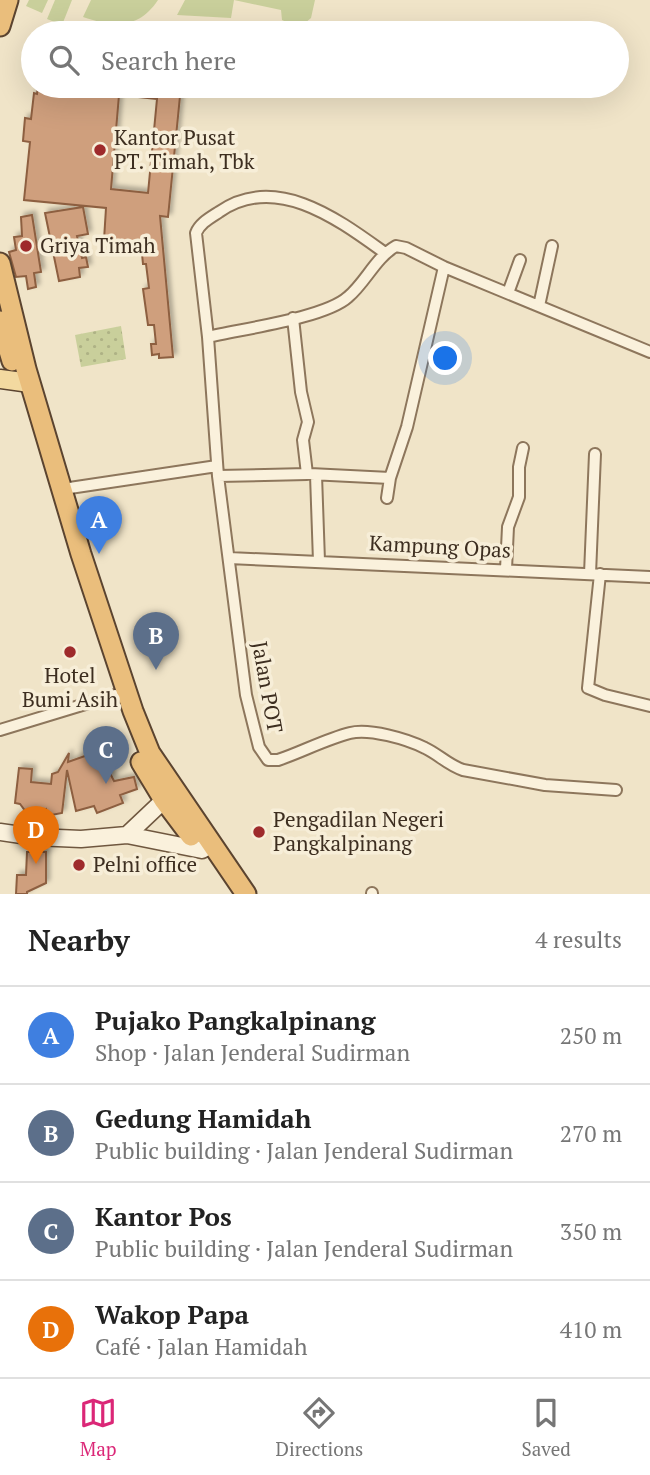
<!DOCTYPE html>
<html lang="en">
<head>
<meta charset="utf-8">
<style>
  body { margin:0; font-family:"PT Serif",serif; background:#f2f2f2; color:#222 }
  .you { position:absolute; left:446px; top:359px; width:24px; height:24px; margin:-18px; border:5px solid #fff; border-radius:50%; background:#1a73e8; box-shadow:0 0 0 10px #1a73e833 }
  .badge { display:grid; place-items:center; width:46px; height:46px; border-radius:50%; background:#db2777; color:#fff; font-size:23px; font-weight:700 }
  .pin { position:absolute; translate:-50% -58px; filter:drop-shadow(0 2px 4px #0008) }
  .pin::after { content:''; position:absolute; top:37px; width:24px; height:21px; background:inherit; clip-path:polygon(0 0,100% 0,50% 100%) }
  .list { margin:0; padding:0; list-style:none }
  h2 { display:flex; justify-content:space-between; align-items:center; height:91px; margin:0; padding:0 28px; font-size:30px }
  h2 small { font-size:23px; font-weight:400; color:#767676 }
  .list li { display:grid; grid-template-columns:46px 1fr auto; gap:21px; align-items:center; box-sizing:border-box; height:98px; padding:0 28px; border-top:2px solid #e0e0e0 }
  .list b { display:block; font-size:26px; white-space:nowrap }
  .list p { margin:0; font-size:23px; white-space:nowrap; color:#767676 }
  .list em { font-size:23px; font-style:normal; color:#767676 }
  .icon { flex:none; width:38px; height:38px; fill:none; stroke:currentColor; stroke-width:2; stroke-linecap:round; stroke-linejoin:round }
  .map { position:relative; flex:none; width:650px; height:894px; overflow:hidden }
  .search { position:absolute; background:#fff; box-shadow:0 7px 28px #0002; left:21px; right:21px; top:21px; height:77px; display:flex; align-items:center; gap:18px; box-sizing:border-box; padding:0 24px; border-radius:38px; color:#767676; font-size:26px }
  .sheet { height:483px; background:#fff }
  nav { display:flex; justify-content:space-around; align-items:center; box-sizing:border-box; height:98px; border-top:2px solid #e0e0e0; background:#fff; font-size:19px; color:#767676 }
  nav a { display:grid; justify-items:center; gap:4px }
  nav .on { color:#db2777 }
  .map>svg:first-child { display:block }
  .grass { fill:url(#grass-dots) }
  .park { fill:#c9cf9b }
  .building { fill:#cf9f7d; stroke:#8d5f41; stroke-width:2; fill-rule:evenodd; filter:url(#shadow) }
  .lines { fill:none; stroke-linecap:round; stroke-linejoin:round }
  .minor-casing { stroke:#8d765c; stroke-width:14 }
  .secondary-casing { stroke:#6f573f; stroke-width:19 }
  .primary-casing { stroke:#5b4430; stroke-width:21 }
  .trunk-casing { stroke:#5b4430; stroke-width:23 }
  .minor { stroke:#faf1dc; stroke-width:10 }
  .secondary { stroke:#faf1dc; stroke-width:16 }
  .primary { stroke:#f3d9a0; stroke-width:18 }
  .trunk { stroke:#eabe7c; stroke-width:19 }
  .poi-dot { fill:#9e2a2b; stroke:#f7eed8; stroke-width:2.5 }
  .labels { text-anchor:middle; stroke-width:7; stroke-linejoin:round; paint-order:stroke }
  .poi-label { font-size:21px; fill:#3d2e20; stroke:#f7eed8; text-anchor:start }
  .street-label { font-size:21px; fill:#3d2e20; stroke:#f7eed8 }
</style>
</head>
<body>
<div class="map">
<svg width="650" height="894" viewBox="0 0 650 894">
  <defs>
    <pattern id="grass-dots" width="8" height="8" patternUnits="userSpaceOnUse" patternTransform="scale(1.75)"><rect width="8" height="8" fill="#c9cf9b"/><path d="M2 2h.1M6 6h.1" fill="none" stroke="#aeb285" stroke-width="1.8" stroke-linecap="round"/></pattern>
    <filter id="shadow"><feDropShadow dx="3.5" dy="-3.5" stdDeviation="2" flood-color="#0004"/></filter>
  </defs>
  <rect width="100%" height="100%" fill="#f0e4c8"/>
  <!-- grass -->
  <path class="grass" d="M121 326 126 359 81 367 75 335Z"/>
  <!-- park -->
  <path class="park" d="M29 0H48L42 13 26 6Z
    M55 0H72L62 25 47 19Z
    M91 0H158C138 30 113 27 83 17Z
    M185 0H315L311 18 299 28 282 20 281 10 234 0 231 18 177 15Z"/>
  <!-- building -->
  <path class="building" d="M38 86H181L168 217 160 216 173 357 159 358V354L152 355 151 344H156L154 325H148L143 289 149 288 146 264H143L141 244 104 240 106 208 24 200 30 142 23 141 25 118 31 119 34 93 37 94ZM119 95 157 99 148 193 111 189Z
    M83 207 88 234 77 236 82 258 86 257 88 267 79 268 80 277 59 281 45 213Z
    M32 215 41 272 34 273 36 287 28 289 26 276 16 277 9 252 16 250 14 237 22 236 21 217Z
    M99 751 114 781 134 777 137 789 120 795 123 803 97 813 94 806 76 811 67 770 62 813 46 816V809L26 812 20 804 15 803 19 768 32 769 31 782 51 784 52 774 58 772 69 753 68 762Z
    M27 852H46V883L27 892V894H16L17 875H26Z"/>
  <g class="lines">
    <defs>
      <path id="minor" d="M385 253C339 220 276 172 219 212 210 218 200 223 196 233L208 337 218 476 246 695 259 747 268 760H278C302 752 326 739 350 733 369 728 407 739 425 748 438 754 448 765 463 770L545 785 616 790
        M508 293 520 260
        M539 306 552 246
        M208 337C241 329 325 318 348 297 366 282 375 258 396 246L406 248 444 267 650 352
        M310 474 390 478
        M316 475 319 561
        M218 476 307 474 303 440 308 422 301 392 293 318
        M63 489 217 466
        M387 498 390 478 407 427 444 267
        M229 558 650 577
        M506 569 508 527 519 497V467L523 448
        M590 574 595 454
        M600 574 588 688 605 695 650 706
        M0 730 115 695
        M372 893V894"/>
      <path id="secondary" d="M0 832 35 837 81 839 127 835 202 850 212 844
        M127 835 164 800"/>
      <path id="primary" d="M0 379 30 383"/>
      <path id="trunk" d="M0 26 8 0
        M0 263 26 369 81 554 133 711 150 753 246 894
        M0 321 12 361
        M141 762 164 800 191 836"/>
    </defs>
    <!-- minor casing -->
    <use href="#minor" class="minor-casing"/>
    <!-- secondary casing -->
    <use href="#secondary" class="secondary-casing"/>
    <!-- primary casing -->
    <use href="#primary" class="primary-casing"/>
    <!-- trunk casing -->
    <use href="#trunk" class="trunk-casing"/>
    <!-- minor -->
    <use href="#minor" class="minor"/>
    <!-- secondary -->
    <use href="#secondary" class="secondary"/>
    <!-- primary -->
    <use href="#primary" class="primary"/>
    <!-- trunk -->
    <use href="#trunk" class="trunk"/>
  </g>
  <!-- markers -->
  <g class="poi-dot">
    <circle cx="100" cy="150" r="7"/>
    <circle cx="26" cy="246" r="7"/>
    <circle cx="70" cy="652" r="7"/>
    <circle cx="259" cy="832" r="7"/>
    <circle cx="79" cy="865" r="7"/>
  </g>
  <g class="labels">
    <!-- poi labels -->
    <g class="poi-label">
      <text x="114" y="145">Kantor Pusat<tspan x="114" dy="24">PT. Timah, Tbk</tspan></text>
      <text x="40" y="253">Griya Timah</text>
      <text x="70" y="683" text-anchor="middle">Hotel<tspan x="70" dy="24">Bumi Asih</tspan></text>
      <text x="273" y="827">Pengadilan Negeri<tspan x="273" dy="24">Pangkalpinang</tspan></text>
      <text x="93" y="872">Pelni office</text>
    </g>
    <!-- street labels -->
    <g class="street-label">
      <text transform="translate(440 547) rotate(3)" y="7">Kampung Opas</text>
      <text transform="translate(267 687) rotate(80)" y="7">Jalan POT</text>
    </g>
  </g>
</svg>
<div class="you"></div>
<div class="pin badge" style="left:99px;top:554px;background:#3f7fe0">A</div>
<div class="pin badge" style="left:156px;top:670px;background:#5c6f8a">B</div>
<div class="pin badge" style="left:106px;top:784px;background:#5c6f8a">C</div>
<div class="pin badge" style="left:36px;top:864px;background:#e8710a">D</div>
<div class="search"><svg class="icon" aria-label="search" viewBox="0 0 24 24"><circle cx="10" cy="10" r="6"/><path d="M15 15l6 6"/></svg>Search here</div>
</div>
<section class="sheet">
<h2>Nearby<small>4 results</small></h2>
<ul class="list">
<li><span class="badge" style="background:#3f7fe0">A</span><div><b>Pujako Pangkalpinang</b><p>Shop · Jalan Jenderal Sudirman</p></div><em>250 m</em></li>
<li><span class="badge" style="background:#5c6f8a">B</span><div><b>Gedung Hamidah</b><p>Public building · Jalan Jenderal Sudirman</p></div><em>270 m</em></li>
<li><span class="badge" style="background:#5c6f8a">C</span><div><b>Kantor Pos</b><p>Public building · Jalan Jenderal Sudirman</p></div><em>350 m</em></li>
<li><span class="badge" style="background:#e8710a">D</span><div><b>Wakop Papa</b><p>Café · Jalan Hamidah</p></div><em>410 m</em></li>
</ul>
</section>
<nav>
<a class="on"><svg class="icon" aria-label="map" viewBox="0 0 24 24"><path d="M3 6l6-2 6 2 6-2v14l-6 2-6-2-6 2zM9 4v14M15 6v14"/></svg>Map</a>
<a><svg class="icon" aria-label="directions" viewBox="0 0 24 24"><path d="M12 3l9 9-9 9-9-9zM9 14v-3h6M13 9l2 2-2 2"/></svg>Directions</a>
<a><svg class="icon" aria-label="saved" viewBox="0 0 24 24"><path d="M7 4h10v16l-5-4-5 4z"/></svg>Saved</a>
</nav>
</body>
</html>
